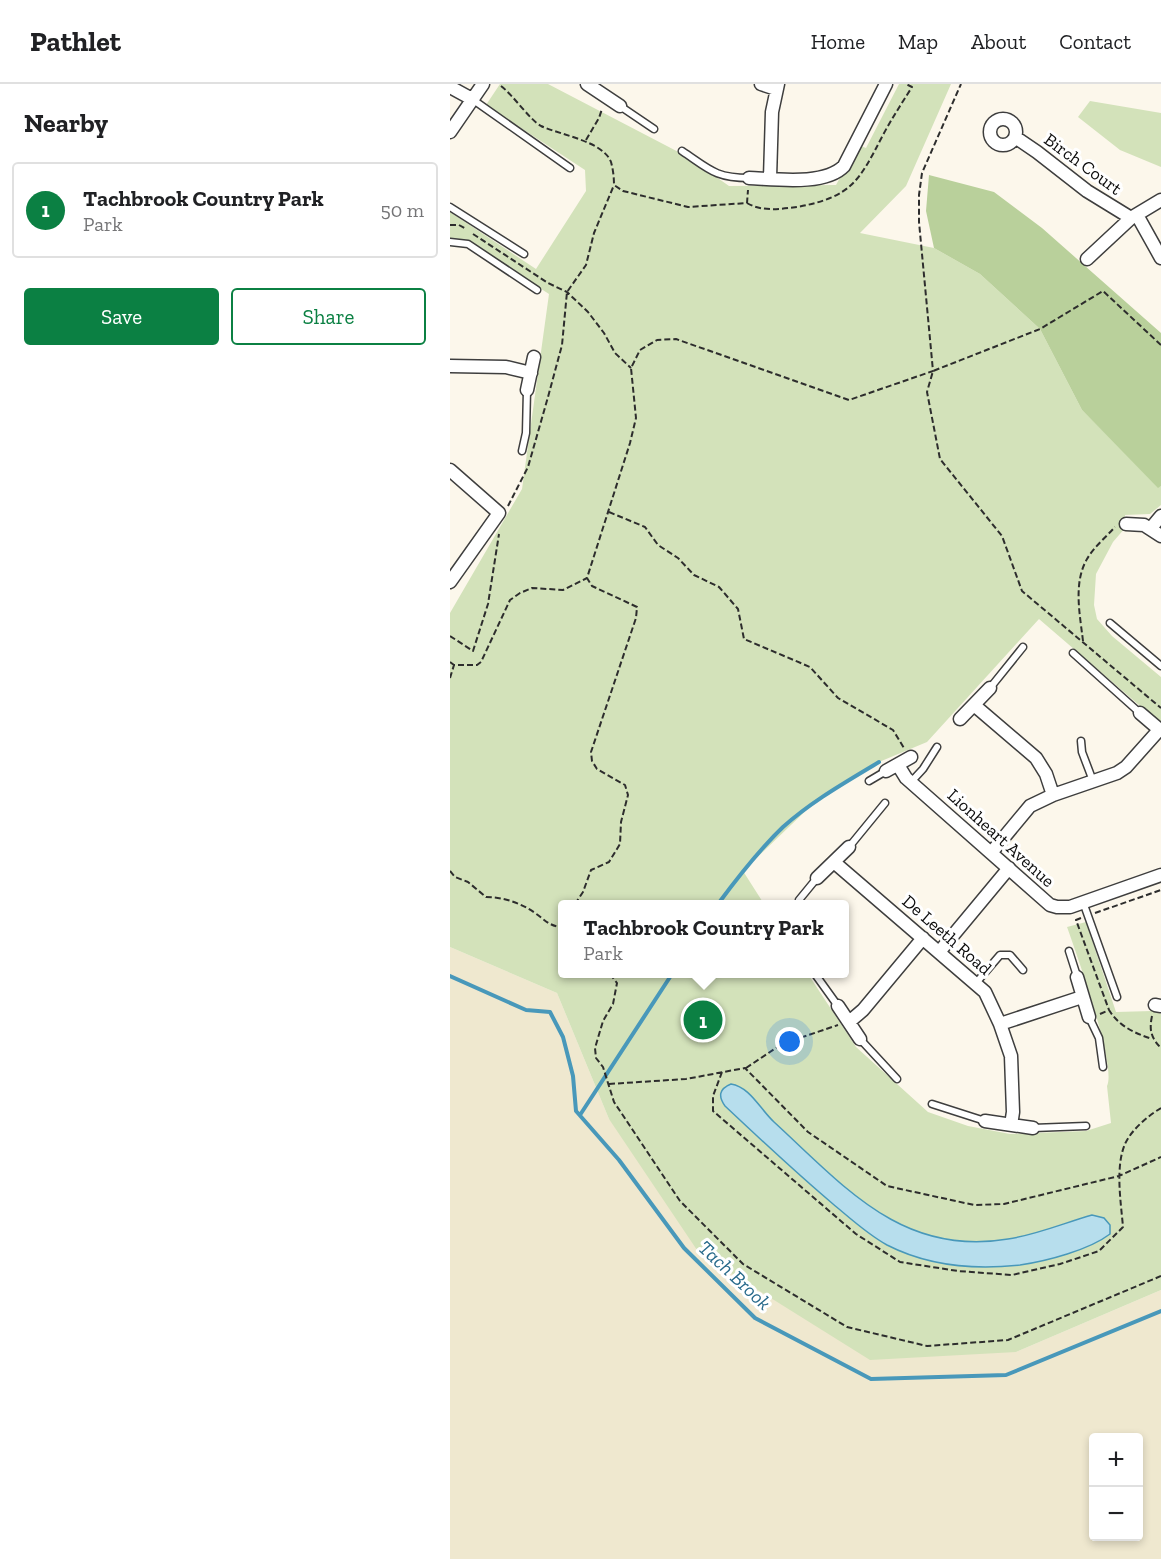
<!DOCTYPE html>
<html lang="en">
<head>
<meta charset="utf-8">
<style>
  body { margin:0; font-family:"Zilla Slab",serif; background:#f2f2f2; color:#202124 }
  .controls { position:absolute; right:18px; bottom:18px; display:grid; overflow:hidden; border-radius:6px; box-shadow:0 3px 9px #0003 }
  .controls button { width:54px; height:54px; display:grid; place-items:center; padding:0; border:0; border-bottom:2px solid #e0e0e0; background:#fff; color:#202124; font:30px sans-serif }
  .you { position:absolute; left:340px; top:958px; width:21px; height:21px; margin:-15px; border:4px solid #fff; border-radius:50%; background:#1a73e8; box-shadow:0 0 0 9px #1a73e833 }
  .badge { display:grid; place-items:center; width:39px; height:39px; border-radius:50%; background:#0b8043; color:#fff; font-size:20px; font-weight:700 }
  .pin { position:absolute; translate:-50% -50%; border:3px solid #fff; box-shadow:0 2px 6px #0006 }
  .popup { position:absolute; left:108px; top:816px; width:291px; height:78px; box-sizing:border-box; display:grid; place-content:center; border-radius:6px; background:#fff; filter:drop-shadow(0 2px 4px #0005); font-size:20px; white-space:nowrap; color:#757577 }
  .popup b { font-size:22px; color:#202124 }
  .popup::after { content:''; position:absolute; left:50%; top:100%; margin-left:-12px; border:12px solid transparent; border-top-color:#fff }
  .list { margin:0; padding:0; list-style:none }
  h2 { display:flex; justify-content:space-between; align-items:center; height:78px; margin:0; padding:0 24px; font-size:26px }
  h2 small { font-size:20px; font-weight:400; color:#757577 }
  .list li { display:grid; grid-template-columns:39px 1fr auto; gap:18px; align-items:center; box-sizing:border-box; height:96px; margin:0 12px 12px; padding:0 12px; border:2px solid #e0e0e0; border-radius:6px }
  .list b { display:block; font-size:22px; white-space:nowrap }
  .list p { margin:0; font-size:20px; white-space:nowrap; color:#757577 }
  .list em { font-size:20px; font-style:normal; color:#757577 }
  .actions { display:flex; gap:12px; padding:18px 24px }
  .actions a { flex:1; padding:14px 0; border:2px solid #0b8043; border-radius:6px; text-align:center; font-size:21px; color:#0b8043 }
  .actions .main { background:#0b8043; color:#fff }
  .map { position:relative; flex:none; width:711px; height:1475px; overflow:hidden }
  header { display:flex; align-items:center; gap:36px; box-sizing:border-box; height:84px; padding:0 30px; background:#fff; border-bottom:2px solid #e0e0e0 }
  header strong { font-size:28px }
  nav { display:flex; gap:33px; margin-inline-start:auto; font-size:21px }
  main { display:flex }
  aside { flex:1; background:#fff }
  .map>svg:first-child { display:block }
  .farmland { fill:#efe8cf; fill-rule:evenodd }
  .green { fill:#d3e2ba }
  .forest { fill:#b9d09b }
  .water { fill:#b7deed; stroke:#4898ba; stroke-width:1.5 }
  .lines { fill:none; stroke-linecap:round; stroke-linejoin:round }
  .stream { stroke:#4898ba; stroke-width:4 }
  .lane-casing { stroke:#3e3e3e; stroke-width:9 }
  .street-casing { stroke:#3e3e3e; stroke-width:15 }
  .path { stroke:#2d2d2d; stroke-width:2; stroke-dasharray:6 3; stroke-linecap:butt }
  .lane { stroke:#fff; stroke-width:6 }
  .street { stroke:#fff; stroke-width:12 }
  .labels { text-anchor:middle; stroke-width:6; stroke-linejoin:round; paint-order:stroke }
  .street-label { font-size:18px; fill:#0b0b0b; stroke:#fff }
  .water-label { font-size:20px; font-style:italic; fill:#26698a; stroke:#fff }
</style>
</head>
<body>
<header>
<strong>Pathlet</strong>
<nav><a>Home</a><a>Map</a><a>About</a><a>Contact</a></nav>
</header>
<main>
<aside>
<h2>Nearby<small></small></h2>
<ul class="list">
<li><span class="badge">1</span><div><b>Tachbrook Country Park</b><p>Park</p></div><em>50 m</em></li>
</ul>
<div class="actions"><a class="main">Save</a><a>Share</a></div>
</aside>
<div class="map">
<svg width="711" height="1475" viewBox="0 0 711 1475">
  <rect width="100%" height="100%" fill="#fcf7eb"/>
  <!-- farmland -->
  <path class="farmland" d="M0 863 107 909 159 1035 566 1268 711 1206V1475H0ZM644 1354H688V1452H644Z"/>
  <!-- green -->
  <path class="green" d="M50 0H98L238 73 279 102 386 101 408 61 416 64 449 0H501L456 102 410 149 484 164 530 190 590 245 632 326 708 403 711 402V421L700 430 675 431V444L663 458 646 490 644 521 647 535 662 552 711 593V640L589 535 477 658 429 678 366 717 293 787 314 820H112V890H358L406 963 478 1028 518 1042 560 1050 636 1047 661 1039 657 1002C667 983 626 868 617 843L636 838 666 928 702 927 711 930V1206L566 1268 420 1276 249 1169 159 1035 107 909 0 863V529L72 405 99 210 15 155H0V128L86 185 136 107 135 86 36 21Z
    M640 17 711 29V83L670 66 628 33Z"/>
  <!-- forest -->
  <path class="forest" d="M479 91 544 108 592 144 711 249V402L708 404 632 326 590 245 530 190 484 164 476 127Z"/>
  <!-- water -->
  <path class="water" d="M281 1000C300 1003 310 1025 324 1038 394 1102 452 1173 558 1155 586 1151 614 1139 642 1131L654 1134 660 1141V1150C639 1166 597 1177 570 1181 525 1186 478 1182 437 1161 417 1150 400 1134 383 1120 345 1088 310 1055 275 1022 268 1012 269 1005 281 1000Z"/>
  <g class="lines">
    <!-- stream -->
    <path class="stream" d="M268 820C288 793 309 766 333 743 362 717 396 698 429 678
      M0 892 76 926 100 928 113 953 123 992 126 1027 169 1076 234 1164 305 1234 421 1295 556 1291 711 1227
      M130 1031 222 890"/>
    <defs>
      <path id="lane" d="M22 15 120 84
        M170 22 204 45
        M232 67C259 85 265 94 299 94
        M0 123 74 170
        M0 158 18 160 87 206
        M72 367 76 349 77 306
        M660 539 711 582
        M623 569 690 629
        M540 604 573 563
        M631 657 632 668 643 697
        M419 697 436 687
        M461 698 473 685 487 663
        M399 763 435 719
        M349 816 367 794
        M633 818 667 913
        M619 867 627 892
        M365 890 388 922
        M526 899 550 871H560L573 886
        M639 933 649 954 653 983
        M410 955 447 995
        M482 1020 535 1037
        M583 1044 636 1042"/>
      <path id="street" d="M137 0 170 22
        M311 0 326 5
        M0 3 22 15
        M540 48a13 13 0 1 1 26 0a13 13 0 1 1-26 0Z
        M0 48 33 0
        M565 53 587 68 637 107 681 134
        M299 94C325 95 375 102 394 82L436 0
        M320 94 322 28 328 0
        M687 131 711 174
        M637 175 681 134 711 116
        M0 282 56 283 81 289
        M77 306 84 273
        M0 386 49 429 0 498
        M676 440 694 441 711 452
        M701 444 711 432
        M524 621 586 674 596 690 603 711
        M690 629 711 647
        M510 635 540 604
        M448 681 456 694 600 821 607 823H620L711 791
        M436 687 461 673
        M541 769 580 722 603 711 667 689 676 683 709 646
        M385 779 535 908 550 940 561 972 563 1028 561 1041
        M367 794 399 763
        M490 867 559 784
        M627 893 639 933
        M705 921 711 922
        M388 922 410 955
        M399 938 413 926 473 854
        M550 940 632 913
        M535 1037 583 1044"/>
    </defs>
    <!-- lane casing -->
    <use href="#lane" class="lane-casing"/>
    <!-- street casing -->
    <use href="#street" class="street-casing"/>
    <!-- path -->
    <path class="path" d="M51 2C64 12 79 35 91 42 110 51 153 57 161 78 163 85 164 93 164 101L173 107 238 123 297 119 298 106
      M136 56 149 34 152 25
      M297 119C312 128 331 125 347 123 402 113 409 97 433 51 442 34 452 19 462 3L456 0
      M0 141H9L16 145
      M23 150 98 199 117 208 138 228 154 249 165 269 181 284
      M711 261 653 207 590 245 483 287 477 308 490 375 552 452 572 507 711 624
      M58 422 78 383 98 313 112 261 117 208 136 181 144 149 164 101
      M159 428 195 443 208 461 228 474 244 491 269 503 288 525 294 555 360 583 388 614 443 646 454 664
      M0 552 23 567 38 520 49 450
      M633 557C630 531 623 499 637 475 644 463 656 453 665 443
      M0 578 4 581H27L31 578 60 516 70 509 82 504 113 506 137 494
      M0 594 4 581
      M0 787 5 793 18 798 36 813C53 813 71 819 85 829 95 836 98 841 110 843
      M125 820 133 808 141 786 159 778 170 760 171 738 178 711 175 701 147 685 142 677 141 668 186 534 187 523 142 502 137 494 180 359 186 334 181 284 190 266 207 256 226 255 399 316 483 287 469 138V111L472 89 511 0
      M645 829 711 806
      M631 834 626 836 659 926
      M112 840 110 843 112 851
      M160 890 167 899 163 920 153 937 145 964 146 974 153 983 164 1018 230 1117 293 1180 397 1243 477 1262 558 1256 711 1192
      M650 930 659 926C669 942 684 949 702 955
      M702 932C699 946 701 954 711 964
      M296 984 332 960 388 941
      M272 988 263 1012V1027L406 1150 450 1178 508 1187 562 1191 610 1180 649 1167 673 1143C671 1119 665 1083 675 1060 681 1046 699 1031 711 1024
      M159 1000 236 995 295 984 358 1048 437 1102 524 1121 554 1120 669 1092 711 1073"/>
    <!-- lane -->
    <use href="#lane" class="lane"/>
    <!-- street -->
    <use href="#street" class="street"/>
  </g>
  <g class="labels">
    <!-- street labels -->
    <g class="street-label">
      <text transform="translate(633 80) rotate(36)" y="6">Birch Court</text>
      <text transform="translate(551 754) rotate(42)" y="6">Lionheart Avenue</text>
      <text transform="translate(497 851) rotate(41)" y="6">De Leeth Road</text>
    </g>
    <!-- water labels -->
    <g class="water-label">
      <text transform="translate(285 1191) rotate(43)" y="7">Tach Brook</text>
    </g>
  </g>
</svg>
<div class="controls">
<button>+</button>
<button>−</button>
</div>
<div class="you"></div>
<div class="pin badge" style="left:253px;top:936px">1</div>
<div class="popup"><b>Tachbrook Country Park</b>Park</div>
</div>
</main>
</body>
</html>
